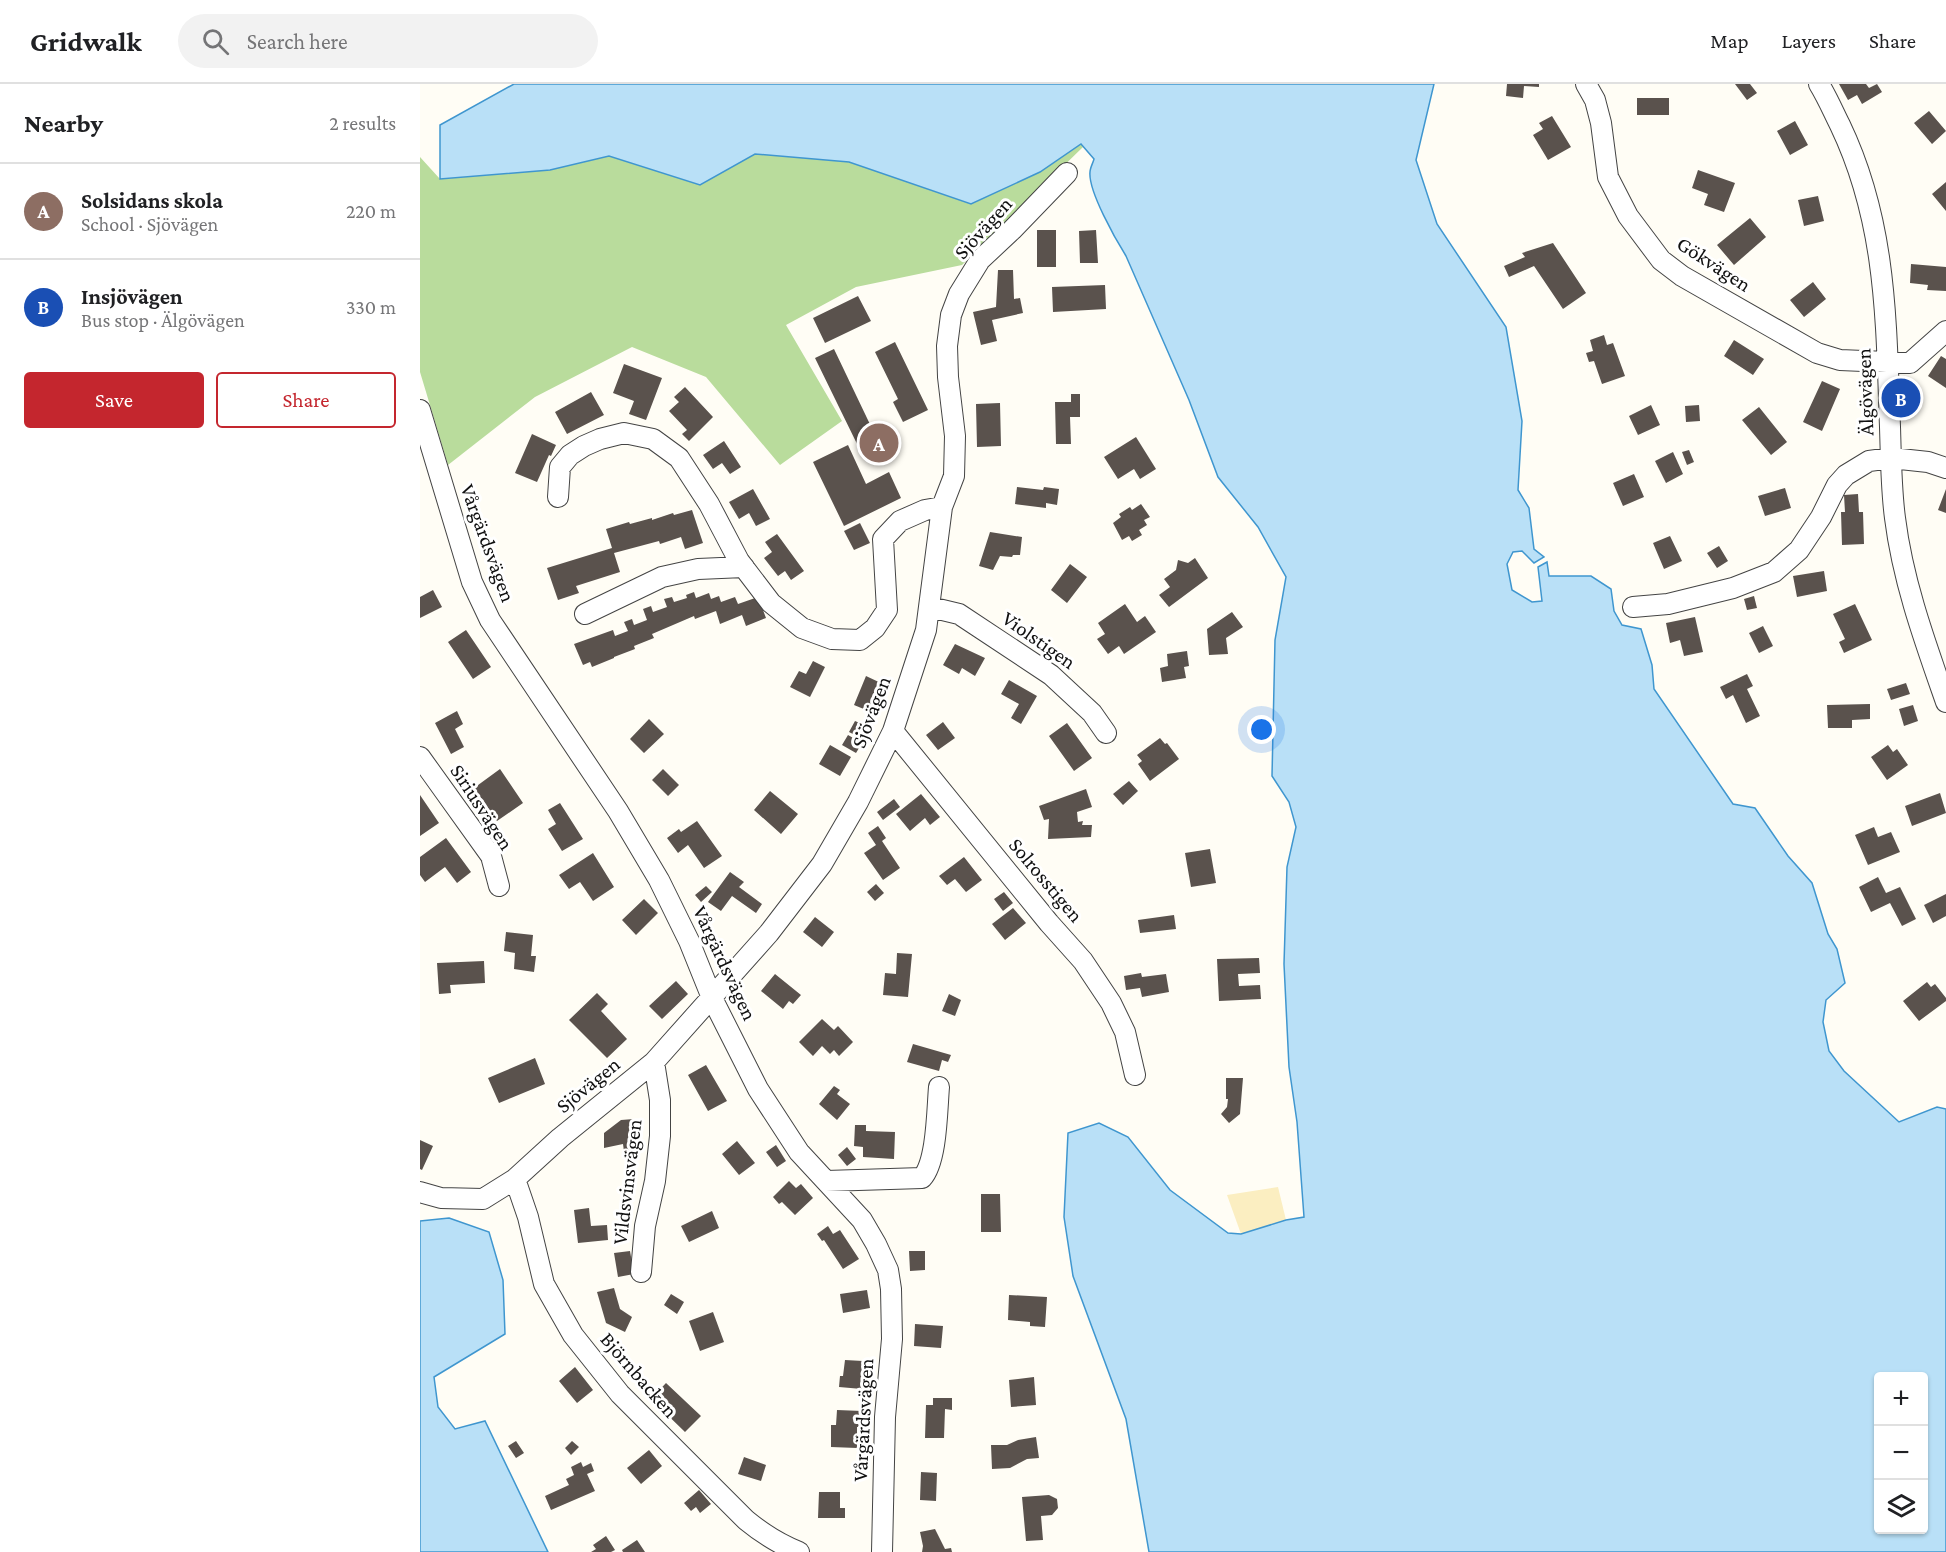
<!DOCTYPE html>
<html lang="en">
<head>
<meta charset="utf-8">
<style>
  body { margin:0; font-family:"Crimson Pro",serif; background:#f2f2f2; color:#202124 }
  .controls { position:absolute; right:18px; bottom:18px; display:grid; overflow:hidden; border-radius:6px; box-shadow:0 2px 4px #0004 }
  .controls button { width:54px; height:54px; display:grid; place-items:center; padding:0; border:0; border-bottom:2px solid #e0e0e0; background:#fff; color:#202124; font:30px sans-serif }
  .you { position:absolute; left:842px; top:646px; width:21px; height:21px; margin:-15px; border:4px solid #fff; border-radius:50%; background:#1a73e8; box-shadow:0 0 0 9px #1a73e833 }
  .badge { display:grid; place-items:center; width:39px; height:39px; border-radius:50%; background:#c4262e; color:#fff; font-size:20px; font-weight:700 }
  .pin { position:absolute; translate:-50% -50%; border:3px solid #fff; box-shadow:0 2px 6px #0006 }
  .list { margin:0; padding:0; list-style:none }
  h2 { display:flex; justify-content:space-between; align-items:center; height:78px; margin:0; padding:0 24px; font-size:26px }
  h2 small { font-size:20px; font-weight:400; color:#757577 }
  .list li { display:grid; grid-template-columns:39px 1fr auto; gap:18px; align-items:center; box-sizing:border-box; height:96px; padding:0 24px; border-top:2px solid #e0e0e0 }
  .list b { display:block; font-size:22px; white-space:nowrap }
  .list p { margin:0; font-size:20px; white-space:nowrap; color:#757577 }
  .list em { font-size:20px; font-style:normal; color:#757577 }
  .actions { display:flex; gap:12px; padding:18px 24px }
  .actions a { flex:1; padding:14px 0; border:2px solid #c4262e; border-radius:6px; text-align:center; font-size:21px; color:#c4262e }
  .actions .main { background:#c4262e; color:#fff }
  .icon { flex:none; width:33px; height:33px; fill:none; stroke:currentColor; stroke-width:2; stroke-linecap:round; stroke-linejoin:round }
  .map { position:relative; flex:none; width:1526px; height:1468px; overflow:hidden }
  header { display:flex; align-items:center; gap:36px; box-sizing:border-box; height:84px; padding:0 30px; background:#fff; border-bottom:2px solid #e0e0e0 }
  header strong { font-size:28px }
  nav { display:flex; gap:33px; margin-inline-start:auto; font-size:21px }
  .search { width:420px; height:54px; background:#f2f2f2; display:flex; align-items:center; gap:15px; box-sizing:border-box; padding:0 21px; border-radius:33px; color:#757577; font-size:22px }
  main { display:flex }
  aside { flex:1; background:#fff }
  .map>svg:first-child { display:block }
  .forest { fill:#b9dc9c }
  .sand { fill:#fbeec1 }
  .water { fill:#b9e0f7; stroke:#3f96cf; stroke-width:1.5; fill-rule:evenodd }
  .building { fill:#5a524d }
  .lines { fill:none; stroke-linecap:round; stroke-linejoin:round }
  .minor-casing { stroke:#444; stroke-width:22 }
  .minor { stroke:#fff; stroke-width:20 }
  .labels { text-anchor:middle; stroke-width:6; stroke-linejoin:round; paint-order:stroke }
  .street-label { font-size:21px; fill:#111; stroke:#fff }
</style>
</head>
<body>
<header>
<strong>Gridwalk</strong>
<div class="search"><svg class="icon" aria-label="search" viewBox="0 0 24 24"><circle cx="10" cy="10" r="6"/><path d="M15 15l6 6"/></svg>Search here</div>
<nav><a>Map</a><a>Layers</a><a>Share</a></nav>
</header>
<main>
<aside>
<h2>Nearby<small>2 results</small></h2>
<ul class="list">
<li><span class="badge" style="background:#8d6e63">A</span><div><b>Solsidans skola</b><p>School · Sjövägen</p></div><em>220 m</em></li>
<li><span class="badge" style="background:#1a4fb4">B</span><div><b>Insjövägen</b><p>Bus stop · Älgövägen</p></div><em>330 m</em></li>
</ul>
<div class="actions"><a class="main">Save</a><a>Share</a></div>
</aside>
<div class="map">
<svg width="1526" height="1468" viewBox="0 0 1526 1468">
  <rect width="100%" height="100%" fill="#fffdf5"/>
  <!-- forest -->
  <path class="forest" d="M661 59 663 63 542 181 436 203 366 241 422 337 360 381 286 293 212 263 115 313 28 381 0 288V73L20 95 130 86 189 72 280 101 335 70 429 78 551 120 620 88Z"/>
  <!-- sand -->
  <path class="sand" d="M858 1103 866 1136 821 1150 807 1111Z"/>
  <!-- water -->
  <path class="water" d="M94 0H1014L996 76 1017 140 1086 243 1102 337 1098 406 1109 424 1114 465 1124 473 1114 479 1102 467 1093 468 1087 480 1092 506 1112 518 1122 517 1118 483 1127 478 1129 492H1171L1191 505 1194 527 1202 541 1221 545 1232 581 1234 605 1313 720 1335 724 1368 772 1392 799 1408 850 1417 865 1425 899 1406 916 1403 938 1409 967 1424 987 1479 1038 1517 1023 1526 1025V1468H729L706 1335 653 1192 644 1133 648 1049 679 1039 708 1053 750 1106 808 1149 821 1150 866 1136 884 1133 877 1038 869 983 864 880 867 783 876 743 869 718 852 692 855 556 866 493 838 443 798 393 769 316 706 172C696 156 668 107 670 88 670 84 673 79 674 75L661 60 620 88 551 120 429 78 335 70 280 101 189 72 130 86 20 95V41ZM1458 1292H1504V1446H1458Z
    M29 1134 69 1148 83 1196 85 1250 14 1293 18 1323 35 1345 65 1337 128 1468H0V1137Z"/>
  <!-- building -->
  <path class="building" d="M1087 0H1119V3L1104 2 1103 14 1086 12Z
    M1315 0H1330L1337 9 1327 16Z
    M1419 0H1446L1449 4 1457 0 1462 8 1442 20 1437 11 1428 16Z
    M1217 14H1249V31H1217Z
    M1509 27 1526 47 1512 60 1494 39Z
    M1132 32 1151 63 1128 76 1113 51 1123 45 1119 39Z
    M1375 37 1388 61 1370 71 1357 47Z
    M1278 86 1315 99 1304 128 1284 121 1288 110 1272 104Z
    M1526 98V127L1512 110Z
    M1398 112 1404 137 1384 142 1378 116Z
    M1330 134 1346 153 1314 181 1297 161Z
    M617 146H636V183H617Z
    M676 146 678 179H660L659 147Z
    M1133 159 1166 209 1143 225 1114 182 1089 193 1084 182 1105 173 1102 169Z
    M1491 180 1526 183V207L1507 206 1508 201 1490 199Z
    M578 186H593L594 215 600 214 603 229 572 236 577 257 561 261 553 228 576 223Z
    M1393 198 1406 215 1384 233 1370 216Z
    M685 201 686 225 633 228 632 203Z
    M438 212 451 237 405 259 393 234Z
    M1184 251 1187 261 1193 259 1205 292 1182 300 1174 277 1169 278 1166 269 1173 267 1170 256Z
    M1314 256 1344 275 1333 291 1304 272Z
    M475 258 508 326 483 338 473 318 478 315 455 268Z
    M414 265 457 355 439 364 395 274Z
    M1521 272 1526 275V304L1508 292Z
    M204 280 242 294 226 336 209 330 214 317 193 309Z
    M1402 297 1420 305 1402 347 1383 338Z
    M265 303 293 333 269 357 262 350 267 346 249 327 259 318 254 313Z
    M171 308 184 331 147 350 135 328Z
    M651 310H660V333H650L651 360H636L635 318H651Z
    M580 319 581 362 557 363 556 320Z
    M1231 321 1240 341 1218 351 1209 332Z
    M1279 321 1280 337 1266 338 1265 322Z
    M1339 323 1367 358 1351 371 1322 336Z
    M112 350 136 361 131 372 129 371 117 398 95 389Z
    M716 353 736 385 720 395 714 385 698 395 684 373Z
    M304 357 321 383 310 390 302 379 293 385 283 371Z
    M428 361 446 400 469 388 481 414 424 442 393 378Z
    M1269 366 1274 378 1267 381 1262 368Z
    M1253 368 1263 390 1246 399 1235 377Z
    M1214 390 1224 413 1203 422 1193 399Z
    M597 403 623 406 624 403 639 405 637 421 626 419V424L595 420Z
    M1365 404 1371 424 1345 432 1338 412Z
    M333 405 350 435 336 442 329 429 319 435 309 418Z
    M1526 405V429L1518 426Z
    M1438 410 1439 428H1443L1444 460 1422 461 1421 428H1425L1424 411Z
    M721 420 730 433 724 436 727 441 719 446 722 451 712 457 709 452 702 456 693 439 701 433 699 430 710 423 712 426Z
    M272 426 283 459 265 465 261 453 240 460 239 457 194 469 200 488 156 502 159 509 138 516 127 484 192 464 186 445 209 438 210 440 232 434V436L253 429 254 431Z
    M440 439 450 459 434 466 424 447Z
    M570 448 602 453 600 471H593L592 473 580 472 573 486 559 482Z
    M357 450 384 487 371 496 365 487 358 492 344 474 352 468 345 458Z
    M1250 452 1262 477 1244 485 1233 459Z
    M1299 462 1308 477 1297 484 1287 469Z
    M775 474 788 494 749 523 739 511 750 503 744 495 756 486 758 476 768 479Z
    M650 480 667 493 647 519 631 506Z
    M1404 487 1407 507 1377 513 1373 492Z
    M13 506 22 523 0 534V513Z
    M274 508 276 514 289 509 291 515 299 512 301 518 315 513 318 520 338 513 346 534 326 542 322 531 300 540 296 527 275 535 274 532 232 550 234 554 214 562 215 565 194 573V574L172 583 170 578 163 581 154 560 193 546 195 552 208 547 204 538 212 535 214 541 227 536 223 525 231 522 233 528 247 523 244 515 252 513 254 518 267 514 266 511Z
    M1334 512 1337 524 1327 526 1324 515Z
    M705 520 717 538 725 532 736 548 704 570 699 562 688 570 677 555 685 550 678 539Z
    M1435 520 1452 556 1424 569 1419 558 1425 555 1413 530Z
    M812 528 823 543 806 554 808 570 789 571 787 545Z
    M1275 533 1283 568 1264 572 1260 556 1250 559 1246 539Z
    M1343 542 1353 562 1339 569 1329 549Z
    M46 546 71 583 53 595 28 558Z
    M535 560 565 574 555 592 542 584 539 590 523 581Z
    M767 567 769 582 764 583 766 594 742 598 740 584 748 582 747 570Z
    M393 577 405 583 390 613 370 603 379 587 386 590Z
    M1327 590 1333 602 1327 605 1340 632 1326 639 1313 611 1306 615 1300 603Z
    M446 592 463 600 451 628 434 621Z
    M589 596 617 612 601 640 591 634 599 620 581 610Z
    M1486 599 1490 610 1471 616 1467 605Z
    M1450 620V635L1432 636V644H1408L1407 621Z
    M1493 621 1498 637 1484 642 1479 625Z
    M37 627 43 640 35 645 44 663 31 670 15 639Z
    M229 635 244 650 224 669 210 655Z
    M435 637 449 643 443 655 429 648Z
    M523 638 535 654 518 666 506 651Z
    M647 639 672 674 654 687 629 652Z
    M428 651 442 659 436 669 422 661Z
    M740 654 745 660 747 659 759 675 730 697 718 680 722 677 717 671Z
    M410 661 431 673 420 692 399 680Z
    M1468 661 1473 668 1477 665 1488 681 1467 696 1451 673Z
    M80 685 103 719 77 737 54 704Z
    M243 685 259 701 248 712 232 696Z
    M709 697 718 707 703 721 693 710Z
    M666 705 672 723 657 728 658 738 663 737 662 741H672L671 753 628 755 629 735 624 736 619 722Z
    M350 707 378 730 361 750 334 726Z
    M1520 709 1526 729 1492 742 1485 722Z
    M501 710 520 733 510 741 505 734 490 747 476 730Z
    M0 711 19 739 0 752Z
    M474 715 480 723 463 736 457 728Z
    M140 719 163 755 142 767 128 745 136 740 128 726Z
    M277 737 302 772 284 784 268 761 258 769 247 754 259 745 261 748Z
    M458 742 466 754 462 757 480 784 463 796 444 769 456 761 448 749Z
    M1454 743 1458 753 1471 748 1480 768 1448 781 1435 751Z
    M26 754 51 788 37 799 25 783 5 798 0 791V773Z
    M790 765 796 799 771 803 765 769Z
    M173 769 194 803 173 817 160 798 149 805 139 791Z
    M544 773 562 796 546 808 535 795 527 801 519 792Z
    M310 788 324 798 319 803 342 820 336 829 312 812 301 827 288 818Z
    M1458 793 1466 809 1480 803 1496 835 1482 842 1470 819 1451 828 1439 803Z
    M456 800 464 809 455 817 447 808Z
    M286 802 292 808 281 818 275 811Z
    M584 808 593 819 583 827 574 815Z
    M1526 810V832L1513 839 1504 821Z
    M224 815 238 829 216 851 202 836Z
    M593 824 606 839 585 856 572 840Z
    M754 831 756 845 720 849 718 836Z
    M395 833 414 848 402 863 383 848Z
    M86 848 113 851 111 872H116L114 888 94 885 95 869 84 867Z
    M477 869 492 870 488 913 463 911 465 889 476 890Z
    M839 874 840 889 818 890 819 902 840 901 841 915 799 917 797 875Z
    M64 877 65 899 30 901 31 909 19 910 17 879Z
    M721 889 722 893 746 890 749 908 722 913 720 904 706 906 704 892Z
    M355 890 381 911 373 920 369 917 363 925 341 907Z
    M256 897 268 910 242 935 229 922Z
    M1507 898 1511 903 1515 900 1526 914V917L1499 937 1483 917Z
    M177 909 188 920 181 927 207 955 187 974 149 936Z
    M529 910 541 916 535 932 522 927Z
    M402 935 414 946 418 942 433 958 419 972 414 966 410 970 402 962 393 972 379 958Z
    M493 960 531 971 528 978 522 976 519 987 487 978Z
    M115 974 125 1000 79 1019 68 994Z
    M286 981 307 1017 288 1027 268 991Z
    M806 994H823L820 1030 809 1039 801 1030 807 1023 808 1015H806Z
    M414 1002 420 1006 417 1010 430 1020 417 1036 399 1020Z
    M214 1035 218 1074 205 1075 203 1060 184 1064V1049L201 1036Z
    M435 1041H446V1047L475 1048 474 1075 443 1073V1063L434 1062Z
    M0 1056 13 1062 2 1086 0 1085Z
    M317 1057 335 1079 319 1091 302 1070Z
    M356 1061 366 1077 357 1083 346 1068Z
    M427 1063 436 1075 427 1082 418 1071Z
    M369 1097 376 1104 381 1100 393 1114 375 1131 362 1118 359 1120 353 1113Z
    M561 1110H580L581 1148H561Z
    M169 1124 171 1142 187 1141 188 1156 158 1159 154 1126Z
    M292 1127 299 1144 269 1158 261 1142Z
    M408 1142 413 1150 420 1146 439 1175 423 1185 404 1156 402 1157 397 1150Z
    M210 1167 214 1190 198 1193 194 1169Z
    M489 1167H505V1186L490 1187Z
    M194 1204 200 1225 212 1233 205 1248 186 1239 177 1208Z
    M447 1206 450 1224 423 1229 420 1210Z
    M251 1210 264 1218 257 1230 244 1221Z
    M589 1211 627 1213 625 1243 610 1242V1238L588 1236Z
    M293 1228 304 1258 280 1267 269 1237Z
    M495 1240 523 1242 521 1264 494 1262Z
    M425 1276 443 1277 442 1305 419 1303 420 1292H423Z
    M155 1283 173 1306 157 1319 139 1297Z
    M614 1293 616 1321 591 1323 589 1296Z
    M246 1299 281 1332 265 1348 231 1315Z
    M513 1314H532V1326L525 1325 524 1354H505L506 1321H513Z
    M417 1326 442 1327 441 1343H437V1364L411 1363V1341H416Z
    M616 1353 619 1374 607 1375 590 1384 572 1385 571 1361H587L598 1356Z
    M96 1357 104 1369 96 1374 88 1362Z
    M152 1357 159 1363 151 1371 145 1364Z
    M229 1366 242 1382 221 1400 207 1384Z
    M324 1373 346 1381 341 1397 318 1390Z
    M161 1378 163 1383 171 1379 174 1387 167 1390 175 1407 131 1426 125 1412 149 1401 146 1395 154 1391 151 1383Z
    M501 1388 517 1389 516 1417 500 1416Z
    M279 1406 291 1420 280 1429 276 1423 271 1427 264 1419Z
    M399 1408H420V1424H425V1434H398Z
    M629 1411 637 1415 638 1424 632 1431 621 1432 623 1456 606 1457 602 1413Z
    M515 1445 525 1465 531 1464 532 1468H502L503 1462 500 1448Z
    M186 1452 195 1466 191 1468H171L176 1465 173 1461Z
    M217 1456 225 1468H203L202 1466Z"/>
  <g class="lines">
    <defs>
      <path id="minor" d="M1166 0 1175 16 1181 39 1188 93 1208 132 1241 176 1262 192 1397 269 1420 276 1490 279 1526 247
        M1399 0C1407 13 1413 27 1420 41 1467 139 1466 237 1470 343 1471 373 1471 404 1475 434 1483 498 1505 558 1526 618
        M0 326 52 498 70 536 198 727 239 796 269 857 292 914 338 1005 379 1068 442 1136 456 1160 468 1186 471 1205 472 1255 465 1333 462 1468
        M138 413 140 383 150 371 164 362 180 355 204 349 233 355 259 374 289 420 319 477 351 519 382 544 412 555 440 556 455 544 467 526 463 455 480 437 505 426 522 423
        M510 523 539 530 631 591 672 629 686 649
        M1213 523 1248 520 1313 504 1354 488 1379 466 1401 433 1417 401 1426 391 1449 377 1471 374 1508 378 1526 384
        M165 530 242 493 278 485 324 483
        M473 647 629 839 663 877 691 919 705 948 715 991
        M0 673 71 772 79 802
        M95 1095 108 1133 124 1200 153 1251 200 1310 326 1436C343 1450 359 1460 379 1468
        M406 1097 502 1094C517 1078 517 1026 519 1003
        M0 1108 21 1114 63 1115 95 1095 140 1054 234 978 349 849 402 780 438 718 473 647 506 546 522 423 534 392 535 352 528 293 527 262 531 231 539 210 560 176 592 146 647 89
        M221 1188 225 1142 235 1097 240 1052V1016L234 978"/>
    </defs>
    <!-- minor casing -->
    <use href="#minor" class="minor-casing"/>
    <!-- minor -->
    <use href="#minor" class="minor"/>
  </g>
  <g class="labels">
    <!-- street labels -->
    <g class="street-label">
      <text transform="translate(563 144) rotate(-48)" y="7">Sjövägen</text>
      <text transform="translate(1294 180) rotate(33)" y="7">Gökvägen</text>
      <text transform="translate(1445 308) rotate(-92)" y="7">Älgövägen</text>
      <text transform="translate(68 459) rotate(70)" y="7">Vårgärdsvägen</text>
      <text transform="translate(619 556) rotate(35)" y="7">Violstigen</text>
      <text transform="translate(451 628) rotate(-69)" y="7">Sjövägen</text>
      <text transform="translate(62 723) rotate(57)" y="7">Siriusvägen</text>
      <text transform="translate(626 796) rotate(50)" y="7">Solrosstigen</text>
      <text transform="translate(305 879) rotate(65)" y="7">Vårgärdsvägen</text>
      <text transform="translate(168 1001) rotate(-39)" y="7">Sjövägen</text>
      <text transform="translate(207 1098) rotate(-83)" y="7">Vildsvinsvägen</text>
      <text transform="translate(219 1291) rotate(49)" y="7">Björnbacken</text>
      <text transform="translate(443 1336) rotate(-87)" y="7">Vårgärdsvägen</text>
    </g>
  </g>
</svg>
<div class="controls">
<button>+</button>
<button>−</button>
<button><svg class="icon" aria-label="layers" viewBox="0 0 24 24"><path d="M12 4l9 5-9 5-9-5zM3 14l9 5 9-5"/></svg></button>
</div>
<div class="you"></div>
<div class="pin badge" style="left:459px;top:359px;background:#8d6e63">A</div>
<div class="pin badge" style="left:1481px;top:314px;background:#1a4fb4">B</div>
</div>
</main>
</body>
</html>
